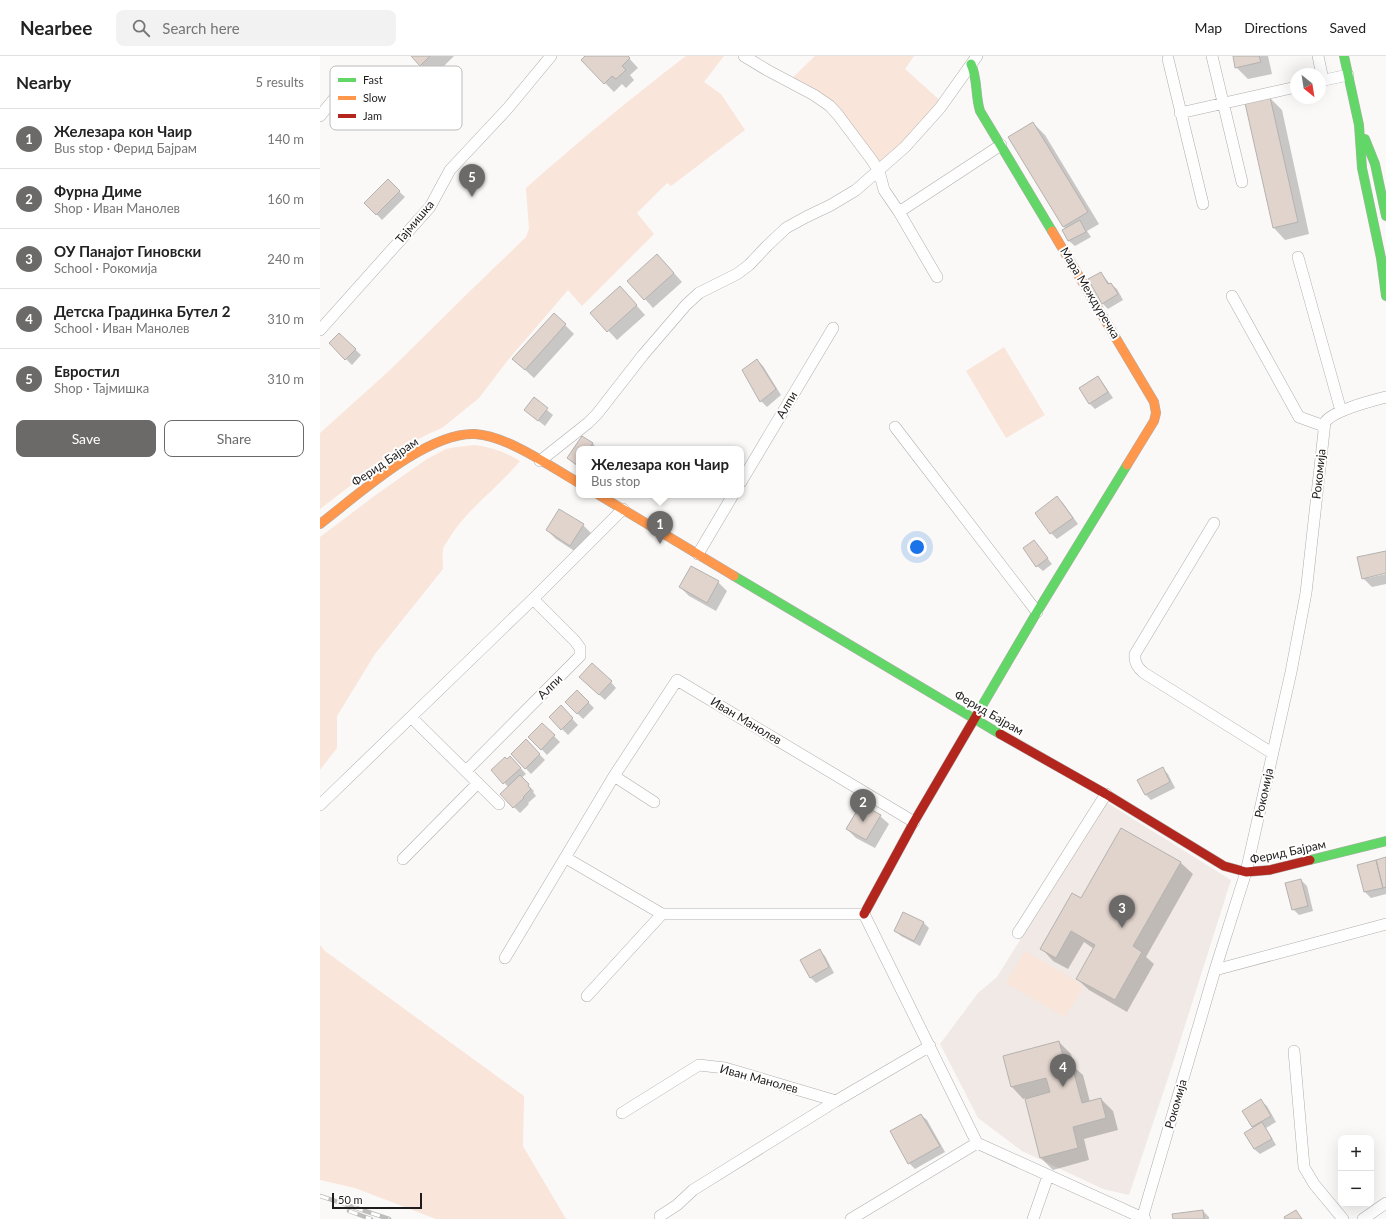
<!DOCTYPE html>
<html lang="en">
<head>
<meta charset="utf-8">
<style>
  body { margin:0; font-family:Lato,sans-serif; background:#f2f2f2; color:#222 }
  .controls { position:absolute; right:12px; bottom:12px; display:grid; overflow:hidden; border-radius:8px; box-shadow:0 4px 16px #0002 }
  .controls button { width:36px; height:36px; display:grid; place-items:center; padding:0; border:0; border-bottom:1px solid #e0e0e0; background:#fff; color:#222; font:20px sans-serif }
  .compass { position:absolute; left:970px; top:12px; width:36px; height:36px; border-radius:50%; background:#fff; box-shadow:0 4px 16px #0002; rotate:150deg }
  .scale { position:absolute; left:12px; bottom:10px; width:90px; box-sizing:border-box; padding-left:4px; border:2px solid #1f1d1c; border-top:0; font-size:11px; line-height:14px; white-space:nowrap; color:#1f1d1c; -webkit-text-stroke:3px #fff; paint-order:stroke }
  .you { position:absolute; left:597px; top:491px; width:14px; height:14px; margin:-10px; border:3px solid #fff; border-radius:50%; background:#1a73e8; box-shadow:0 0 0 6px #1a73e833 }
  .badge { display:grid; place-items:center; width:26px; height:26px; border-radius:50%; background:#6c6a69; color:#fff; font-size:13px; font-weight:700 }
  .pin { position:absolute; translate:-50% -33px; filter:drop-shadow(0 1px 2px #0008) }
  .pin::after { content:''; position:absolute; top:21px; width:14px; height:12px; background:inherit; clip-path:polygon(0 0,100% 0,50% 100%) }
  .popup { position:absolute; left:256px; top:390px; width:168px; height:52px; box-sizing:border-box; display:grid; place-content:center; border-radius:8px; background:#fff; filter:drop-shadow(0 1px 3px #0005); font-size:13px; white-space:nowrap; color:#767676 }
  .popup b { font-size:15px; color:#222 }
  .popup::after { content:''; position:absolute; left:50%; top:100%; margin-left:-8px; border:8px solid transparent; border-top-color:#fff }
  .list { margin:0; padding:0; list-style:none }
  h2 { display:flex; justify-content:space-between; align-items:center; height:52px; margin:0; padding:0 16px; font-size:17px }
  h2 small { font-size:13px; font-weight:400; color:#767676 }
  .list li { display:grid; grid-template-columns:26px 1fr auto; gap:12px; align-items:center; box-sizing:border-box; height:60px; padding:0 16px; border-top:1px solid #e0e0e0 }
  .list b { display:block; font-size:15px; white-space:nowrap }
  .list p { margin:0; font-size:13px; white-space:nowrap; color:#767676 }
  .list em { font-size:13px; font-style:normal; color:#767676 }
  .actions { display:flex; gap:8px; padding:12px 16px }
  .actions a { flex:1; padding:9px 0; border:1px solid #6c6a69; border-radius:8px; text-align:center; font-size:14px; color:#6c6a69 }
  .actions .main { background:#6c6a69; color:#fff }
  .icon { flex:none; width:22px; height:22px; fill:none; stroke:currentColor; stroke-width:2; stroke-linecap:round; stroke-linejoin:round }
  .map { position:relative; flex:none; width:1066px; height:1163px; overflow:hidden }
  header { display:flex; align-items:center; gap:24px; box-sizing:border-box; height:56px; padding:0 20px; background:#fff; border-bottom:1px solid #e0e0e0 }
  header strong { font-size:19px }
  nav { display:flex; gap:22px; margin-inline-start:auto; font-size:14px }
  .search { width:280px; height:36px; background:#f2f2f2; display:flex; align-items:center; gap:10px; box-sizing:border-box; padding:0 14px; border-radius:8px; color:#767676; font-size:15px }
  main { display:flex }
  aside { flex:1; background:#fff }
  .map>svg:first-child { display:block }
  .built { fill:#f0e9e5 }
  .green { fill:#f9e5da }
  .shadow { fill:#0003 }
  .building { fill:#e1d4cd; stroke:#b4b2b0 }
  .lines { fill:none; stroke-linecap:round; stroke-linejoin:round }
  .street-casing { stroke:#afaeac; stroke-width:12 }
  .fast-casing { stroke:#afaeac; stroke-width:10 }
  .slow-casing { stroke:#afaeac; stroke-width:10 }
  .jam-casing { stroke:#afaeac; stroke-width:10 }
  .street { stroke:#fefefe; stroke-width:11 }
  .fast { stroke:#63d668; stroke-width:9 }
  .slow { stroke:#ff974d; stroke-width:9 }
  .jam { stroke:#b3261e; stroke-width:9 }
  .rail-casing { stroke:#bdbdbc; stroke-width:4.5 }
  .rail { stroke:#fff; stroke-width:3; stroke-dasharray:9; stroke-linecap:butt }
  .labels { text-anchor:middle; stroke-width:4; stroke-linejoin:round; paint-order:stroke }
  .street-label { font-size:12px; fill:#1f1d1c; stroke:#fff }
  .key { fill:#fff; stroke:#bcbbbb; stroke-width:1 }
  .key-label { font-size:11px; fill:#1f1d1c }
</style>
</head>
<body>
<header>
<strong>Nearbee</strong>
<div class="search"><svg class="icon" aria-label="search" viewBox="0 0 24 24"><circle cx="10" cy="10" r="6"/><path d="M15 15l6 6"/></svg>Search here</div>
<nav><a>Map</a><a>Directions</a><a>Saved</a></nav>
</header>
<main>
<aside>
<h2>Nearby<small>5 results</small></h2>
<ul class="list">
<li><span class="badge">1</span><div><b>Железара кон Чаир</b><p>Bus stop · Ферид Бајрам</p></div><em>140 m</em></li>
<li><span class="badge">2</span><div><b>Фурна Диме</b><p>Shop · Иван Манолев</p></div><em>160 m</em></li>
<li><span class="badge">3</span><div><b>ОУ Панајот Гиновски</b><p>School · Рокомија</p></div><em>240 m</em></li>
<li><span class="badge">4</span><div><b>Детска Градинка Бутел 2</b><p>School · Иван Манолев</p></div><em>310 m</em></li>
<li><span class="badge">5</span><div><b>Евростил</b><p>Shop · Тајмишка</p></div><em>310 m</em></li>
</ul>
<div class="actions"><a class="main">Save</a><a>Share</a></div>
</aside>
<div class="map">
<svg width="1066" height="1163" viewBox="0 0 1066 1163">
  <rect width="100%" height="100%" fill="#fbf9f7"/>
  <!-- built -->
  <path class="built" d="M786 746 911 824 855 1001 809 1139 783 1133 702 1095 658 1062 620 988 658 937 677 921Z"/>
  <!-- green -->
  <path class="green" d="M366 0H404L384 26 401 38 425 74 351 130 347 127 317 157 334 178 262 250 248 234 188 304 159 342 122 372 106 379 81 393 56 410 0 453V377L70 314 148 237 206 181 209 173 206 132C258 86 311 42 366 0Z
    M495 0H594L585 13 623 47 559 115 518 59 468 26Z
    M684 291 725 359 686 382 646 315Z
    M155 389C171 391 185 396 200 405 177 433 145 454 127 486 125 488 123 491 123 494 122 500 123 506 123 513L55 598 17 660V692L0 714V481L57 438 107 403 126 393 136 391Z
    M0 889 5 895 204 1040 203 1090 246 1163H116L35 1132 0 1124Z
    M705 895 764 930 745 961 686 927Z"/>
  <!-- shadow -->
  <path class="shadow" d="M92 0H134L113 21Z
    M266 0H307L318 12 310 19 314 24 306 32 302 28 294 36 262 4Z
    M914 0H948L952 18 928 23 916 11Z
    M950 42 962 54 989 178 965 184 954 172Z
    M713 67 725 79 779 168 767 175 771 181 755 190 749 185 743 174 746 173 744 171Z
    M68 125 85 141 62 164 46 147Z
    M346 208 362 226 333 252 325 243Z
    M781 217 790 228H791L797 233 803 244 788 253 782 247Z
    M309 241 325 259 297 284 272 257Z
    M234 258 254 278 214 322 203 312Z
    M19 278 41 299 32 309 10 287Z
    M437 304 443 310 461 339 447 351 441 345Z
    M778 321 783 327 793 342 775 353 769 347Z
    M214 343 233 359 225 370 211 359Z
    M262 381 272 387 278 393H259V411L248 402Z
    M737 442 743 447 758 468 737 483 731 477Z
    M263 469 272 478 259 498 236 483 227 474Z
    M714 485 732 508 723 515 717 510Z
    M1066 496V516L1048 520V522L1066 518V528L1052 531 1043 522Z
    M371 511 398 526 407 535 396 555 369 540 360 531Z
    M291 626 296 632 285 644 266 627Z
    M257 635 274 652 263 663 246 646Z
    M241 651 258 669 248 679 230 661Z
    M222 668 240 686 227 699 210 681Z
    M206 685 225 704 211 718 192 698Z
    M187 705 196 707 206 718 201 722 214 735 213 736 216 740 208 747 209 748 200 757 181 738 188 731 173 714Z
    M842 712 848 718 855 732 831 744 825 738Z
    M560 760 569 768 555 792 536 782 527 773Z
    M801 773 861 807 873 818 826 901 834 908 807 956 769 934 757 923 774 893 764 886 748 913 733 905 722 893 762 843Z
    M1066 803V838L1051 842 1045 836 1039 810Z
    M981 824 987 830 993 855 979 859 973 853Z
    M603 866 609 872 600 890 581 880 575 875Z
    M499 894 505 900 514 917 496 927 490 921Z
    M739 986 751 998 754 1011 763 1019 770 1046 781 1043 793 1055 798 1074 764 1083 769 1104 733 1114 721 1102 706 1042 703 1043 692 1031 684 1000Z
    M941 1045 947 1050 956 1066 946 1072 956 1089 940 1098 934 1093 925 1077 934 1072 924 1055Z
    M601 1059 607 1064 625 1096 595 1113 589 1107Z
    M883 1155 889 1161V1163H854Z"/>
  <!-- building -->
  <path class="building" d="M91 0H110L100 10Z
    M265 0H308L310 2 302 10 306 14 296 23 292 20 284 28 261 4Z
    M913 0H939L941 6 915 12Z
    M950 41 978 166 953 172 925 47Z
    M713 66 768 156 743 171 688 81Z
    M68 123 80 135 56 159 44 147Z
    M760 164 766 176 748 185 742 174Z
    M337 198 354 217 324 244 307 225Z
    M781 216 788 228 791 227 798 238 782 248 768 223Z
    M300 230 317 249 287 276 270 257Z
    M234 257 246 268 205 314 192 303Z
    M19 277 36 293 25 304 9 287Z
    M437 303 456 333 440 346 422 314Z
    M778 320 788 336 769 348 759 332Z
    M214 341 228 352 218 365 204 354Z
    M262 380 273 387 269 393H259V408L258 410 247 402Z
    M737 440 753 462 730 478 715 457Z
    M239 453 264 468 250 490 226 474Z
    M714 484 728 502 716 511 703 492Z
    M1066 495V517L1042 523 1037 501Z
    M371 510 399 525 387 547 359 531Z
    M272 607 292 625 279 639 259 621Z
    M257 634 269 646 257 658 245 646Z
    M241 649 253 662 241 674 229 661Z
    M222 667 235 679 221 694 208 681Z
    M206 683 220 698 205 713 191 698Z
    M190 700 201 712 183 728 171 714 185 701 187 703Z
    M843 711 850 726 825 739 817 724Z
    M200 719 209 728 208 730 211 733 203 741 204 742 193 752 180 738Z
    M541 748 561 759 546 784 526 773Z
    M801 772 861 806 813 890 822 896 795 944 756 923 775 889 751 875 736 902 720 893 752 837 761 842Z
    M1066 801V831L1063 832 1056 804Z
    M1056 804 1063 832 1044 836 1037 809Z
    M981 823 988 850 972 854 965 827Z
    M583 856 604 866 594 885 574 875Z
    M500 893 509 911 490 922 480 904Z
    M739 985 745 1008 751 1006 762 1047 781 1042 786 1062 753 1071 758 1092 720 1102 705 1043 730 1036 726 1022 691 1031 683 1000Z
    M941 1043 951 1060 932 1071 922 1055Z
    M601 1058 620 1090 588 1108 570 1075Z
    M942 1066 952 1083 934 1093 924 1077Z
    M883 1154 884 1163H853L852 1158Z
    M976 1154 982 1163H965L964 1161Z"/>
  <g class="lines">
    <defs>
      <path id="street" d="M424 0 447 14 494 39 510 50 518 59 551 103 559 115 564 134 579 156 617 221
        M892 0 922 126
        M998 0 1003 24
        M848 3 883 148
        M1000 25 1028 19
        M860 57 976 31
        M0 60 28 26
        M579 156 681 89
        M978 201 1021 355
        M912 240 979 361 1004 370
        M0 274 110 151 130 114 188 52 231 0
        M575 371 717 556
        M220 405 268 367 277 358 323 299 366 249 379 237 417 218 429 209 447 190 466 172 486 161 511 149 536 134 585 91 620 52 657 0
        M421 426 513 272
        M894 467 815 598C814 607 818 612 824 617L952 697
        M378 498 413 439
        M91 661 179 748
        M146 715 260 600V592L255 585 213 543
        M294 720 334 746
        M0 749 213 543 303 453
        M246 802 342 858
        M83 803 158 727
        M698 877 786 738
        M185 902 294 720 357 624 594 766
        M895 914 1066 868
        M267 940 342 858H544L657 1087 825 1163
        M974 995 984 1111 994 1128 1023 1163
        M302 1057 379 1009 405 1012 516 1045
        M340 1160 357 1149 373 1134 516 1045 610 990
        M531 1163 657 1087
        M713 1163 728 1120
        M822 1163 895 914 926 816 971 616 986 537 1005 366C1014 354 1051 345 1066 341
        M1043 1163 1066 1147"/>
      <path id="fast" d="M1024 0 1039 69 1042 112 1061 202 1066 240
        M651 8C658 23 655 39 660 55L732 175
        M1045 83 1055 108 1066 160
        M414 520 680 678
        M659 655 717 556 807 409
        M990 804 1066 785"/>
      <path id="slow" d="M732 175 834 346 836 357 834 365 807 409
        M279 439 414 520
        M0 468C38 439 106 376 155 378 188 380 231 411 259 427"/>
      <path id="jam" d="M680 678 786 738 904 810 926 816 950 814 990 804
        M544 858 594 766 659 655"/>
    </defs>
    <!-- street casing -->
    <use href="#street" class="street-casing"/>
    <!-- fast casing -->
    <use href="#fast" class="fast-casing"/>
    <!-- slow casing -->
    <use href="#slow" class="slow-casing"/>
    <!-- jam casing -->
    <use href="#jam" class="jam-casing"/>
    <!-- street -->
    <use href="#street" class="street"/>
    <!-- fast -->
    <use href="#fast" class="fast"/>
    <!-- slow -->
    <use href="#slow" class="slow"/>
    <!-- jam -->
    <use href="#jam" class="jam"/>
    <defs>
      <path id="rail" d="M0 1140 69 1163
        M29 1155 51 1163"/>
    </defs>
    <!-- rail casing -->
    <use href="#rail" class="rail-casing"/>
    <!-- rail -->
    <use href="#rail" class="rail"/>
  </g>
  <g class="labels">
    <!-- street labels -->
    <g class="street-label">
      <text transform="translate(95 166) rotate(-50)" y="4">Тајмишка</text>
      <text transform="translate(770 237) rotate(59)" y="4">Мара Междуречка</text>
      <text transform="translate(467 349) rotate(-59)" y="4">Алпи</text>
      <text transform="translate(65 406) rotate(-34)" y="4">Ферид Бајрам</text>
      <text transform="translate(999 418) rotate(-84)" y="4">Рокомија</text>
      <text transform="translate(230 631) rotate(-45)" y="4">Алпи</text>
      <text transform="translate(669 657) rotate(30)" y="4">Ферид Бајрам</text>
      <text transform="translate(426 665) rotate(31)" y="4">Иван Манолев</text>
      <text transform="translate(944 737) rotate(-78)" y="4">Рокомија</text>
      <text transform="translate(968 796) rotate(-12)" y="4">Ферид Бајрам</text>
      <text transform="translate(439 1023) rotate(15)" y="4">Иван Манолев</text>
      <text transform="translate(856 1048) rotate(-74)" y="4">Рокомија</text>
    </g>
  </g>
  <!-- legend -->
  <rect x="10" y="10" width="132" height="64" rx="6" class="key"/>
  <rect x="18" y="22" width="18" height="4" fill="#63d668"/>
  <rect x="18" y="40" width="18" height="4" fill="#ff974d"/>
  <rect x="18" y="58" width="18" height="4" fill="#b3261e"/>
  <g class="key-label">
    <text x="43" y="28">Fast</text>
    <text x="43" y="46">Slow</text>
    <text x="43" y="64">Jam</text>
  </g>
</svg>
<div class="controls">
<button>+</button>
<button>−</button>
</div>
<svg class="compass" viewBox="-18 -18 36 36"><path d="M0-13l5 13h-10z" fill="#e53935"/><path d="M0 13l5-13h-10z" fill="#767676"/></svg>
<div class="scale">50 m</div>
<div class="you"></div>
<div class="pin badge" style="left:340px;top:488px">1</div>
<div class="popup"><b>Железара кон Чаир</b>Bus stop</div>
<div class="pin badge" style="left:543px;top:766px">2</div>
<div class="pin badge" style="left:802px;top:872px">3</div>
<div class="pin badge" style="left:743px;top:1031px">4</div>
<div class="pin badge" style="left:152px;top:141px">5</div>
</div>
</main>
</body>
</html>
